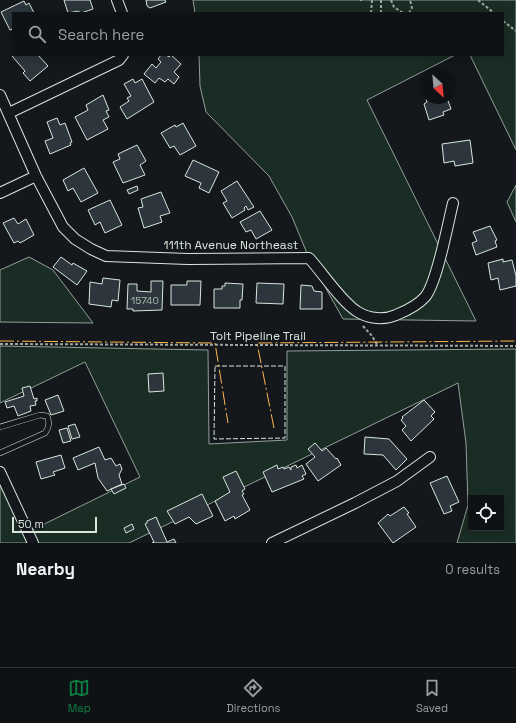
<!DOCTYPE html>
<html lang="en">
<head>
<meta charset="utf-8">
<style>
  body { margin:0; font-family:"Space Grotesk",sans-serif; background:#1d2022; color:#f1f3f6 }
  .controls { position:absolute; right:12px; bottom:12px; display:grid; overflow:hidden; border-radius:0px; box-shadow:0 2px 10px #0003 }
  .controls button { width:36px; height:36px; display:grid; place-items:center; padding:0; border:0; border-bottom:1px solid #2f3234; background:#0f1215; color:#f1f3f6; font:20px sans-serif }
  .compass { position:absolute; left:420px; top:68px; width:36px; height:36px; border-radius:50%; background:#0f1215; box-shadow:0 2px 10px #0003; rotate:154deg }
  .scale { position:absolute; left:12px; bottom:10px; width:85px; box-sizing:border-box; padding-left:4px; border:2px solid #d8e6dc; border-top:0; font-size:11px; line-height:14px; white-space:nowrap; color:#d8e6dc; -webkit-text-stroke:3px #14181c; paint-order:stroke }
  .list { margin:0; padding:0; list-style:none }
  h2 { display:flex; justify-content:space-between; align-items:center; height:52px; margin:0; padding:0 16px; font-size:17px }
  h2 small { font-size:13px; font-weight:400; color:#9b9ea0 }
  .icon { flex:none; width:22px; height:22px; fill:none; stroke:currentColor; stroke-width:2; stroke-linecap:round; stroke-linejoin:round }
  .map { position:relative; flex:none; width:516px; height:543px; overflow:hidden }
  .search { position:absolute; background:#0f1215; box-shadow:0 2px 10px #0003; left:12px; right:12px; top:12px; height:44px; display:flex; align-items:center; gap:10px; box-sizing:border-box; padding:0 14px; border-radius:0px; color:#9b9ea0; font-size:15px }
  .sheet { height:124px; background:#0f1215 }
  nav { display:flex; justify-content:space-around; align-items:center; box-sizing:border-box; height:56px; border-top:1px solid #2f3234; background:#0f1215; font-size:11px; color:#9b9ea0 }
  nav a { display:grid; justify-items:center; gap:2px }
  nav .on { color:#0b8043 }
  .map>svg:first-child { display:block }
  .green { fill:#1a2d24; stroke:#939e99; fill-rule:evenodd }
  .building { fill:#2c363c; stroke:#d8e6dc }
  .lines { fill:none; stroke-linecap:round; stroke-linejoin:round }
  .service-casing { stroke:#d8e6dc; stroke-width:6 }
  .minor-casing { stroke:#d8e6dc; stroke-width:12 }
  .path { stroke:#9da8a2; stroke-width:2; stroke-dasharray:3 2; stroke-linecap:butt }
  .service { stroke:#14181c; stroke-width:5 }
  .minor { stroke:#14181c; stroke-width:10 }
  .fence { stroke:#d8e6dc; stroke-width:1; stroke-dasharray:5 2; stroke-linecap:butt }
  .power { stroke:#ffb74d; stroke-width:1; stroke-dasharray:14 3 2 3; stroke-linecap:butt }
  .labels { text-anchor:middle; stroke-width:3; stroke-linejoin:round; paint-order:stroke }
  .number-label { font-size:10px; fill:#adbab4 }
  .street-label { font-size:12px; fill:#d8e6dc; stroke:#14181c }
</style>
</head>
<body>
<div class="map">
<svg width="516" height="543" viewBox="0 0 516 543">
  <rect width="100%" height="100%" fill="#14181c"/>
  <!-- green -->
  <path class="green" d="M193 0H516V150L470 55H503V13H195Z
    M199 55H455L367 100 476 321 343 319 309 258 292 217 269 176 206 112 200 86Z
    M516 185V222L507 202Z
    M29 257 53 270 93 323 0 322V270Z
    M0 346 208 350 209 444 287 440V351L516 349V543H457L468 505 466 443 458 383 129 543H0V472L28 532 140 477 85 362 0 403ZM471 498H501V528H471Z"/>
  <!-- building -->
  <path class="building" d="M64 0H90L93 9 81 13 78 11 68 13Z
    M146 0H165L166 2 150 8 147 6Z
    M24 1 26 5 29 3 34 13H13V29L10 30 1 12Z
    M14 55H38L48 66 30 81 23 73 25 71 12 56Z
    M161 55H166L169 57 171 55 181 64 174 72 179 77 174 84 168 79 165 82 159 78 155 83 144 74 152 64 156 68 161 62 158 59Z
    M133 79 135 83 142 79 154 102 127 119 120 107 129 101 127 98 131 96 124 84Z
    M424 91H426V98H447L451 109 443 112 444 115 429 120 424 104 427 102Z
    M103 95 109 110 106 111 109 117 103 120 108 129 87 140 75 117 88 110 86 105Z
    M57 118 60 125 65 123 72 142 70 143 71 145 50 154 45 141 53 138 47 122Z
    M183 123 196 146 180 155 174 146 170 148 161 133 175 125 176 127Z
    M470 140 473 163 455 166 454 161 444 163 442 144Z
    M137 145 146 161 140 165 145 175 123 183 113 162 120 159 118 154Z
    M193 160 219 172 209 193 199 188 201 183 185 176Z
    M84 168 98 193 81 202 73 188 68 191 63 180Z
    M237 181 254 207 248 210 246 206 244 208 245 210 232 218 223 203 227 201 221 191Z
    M137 186 138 190 129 194 127 190Z
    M161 192 170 213 160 216 162 222 144 228 138 208 143 207 141 199Z
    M110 200 122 225 105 233 100 222 95 225 88 210Z
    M260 211 272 230 256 239 251 230 246 232 240 222Z
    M14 218 18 224 26 219 34 235 20 243 18 241 14 243 3 223Z
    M490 226 497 240 495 241 497 247 476 255 472 243 477 241 473 232Z
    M61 257 72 265 73 263 87 271 77 285 53 267Z
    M503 259V262L512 260 516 276V286L500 290 498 278 491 280 488 263Z
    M103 278 120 280 118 301 112 300 111 307 89 304 90 282 102 284Z
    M151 281H163L162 310 133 311V309H127L128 284H137V291L151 292Z
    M187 281H201L200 305H171V285H187Z
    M225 283 243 284 242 300H240V308H214V289H222V286H225Z
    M257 283 284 284 283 304 256 303Z
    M301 285 312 286 314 291 322 292V309H300Z
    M163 373 164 391 149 392 148 374Z
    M30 386 34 399 37 398V401H35L36 405 30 406 31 411 18 416 14 406 7 408 5 402 24 396 22 388Z
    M58 395 64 411 51 415 45 400Z
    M424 400 435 412 431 416 434 419 411 441 402 430 406 426 401 420 403 418 402 417Z
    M75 424 80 437 72 439 68 426Z
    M67 428 71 441 63 443 59 430Z
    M365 437 389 439 407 459 396 470 383 455 364 454Z
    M315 443 322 451 326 448 336 459 337 458 341 465 318 481 306 464 315 457 308 449Z
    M99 447 105 460 111 458 116 466 120 464 122 469 119 475 122 484 107 491 98 478 95 463 78 470 73 458Z
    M61 455 65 468 53 472 55 475 41 479 36 462Z
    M277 465 278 469 283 467 284 469 289 467 291 470V467L296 465 297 468 302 465 306 474 302 476 304 479 272 492 263 472Z
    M236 471 245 489 242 491 244 494 242 495 250 510 235 519 234 516 225 521 215 501 230 492 223 477Z
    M447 476 459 502 450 506 452 511 444 514 430 483Z
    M124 484 126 488 114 494 111 489Z
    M202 494 213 516 196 524 189 517 175 524 167 511Z
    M404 507 409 513 407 514 416 527 393 543 378 523 388 514 390 516Z
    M156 517 167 542 174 539 176 543H152L154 542 145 524 147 523V521Z
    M132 524 134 529 126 533 124 528Z"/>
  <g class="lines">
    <defs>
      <path id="service" d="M0 427 40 415 47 416C50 423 49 427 45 433L0 453"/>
      <path id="minor" d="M117 0 122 13
        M0 95 36 176 63 227 75 239 91 249 106 256 188 259 309 258C322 272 343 304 358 312 369 319 385 320 396 315 406 311 418 305 425 297 437 283 448 223 453 203
        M9 113 119 60 123 55
        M0 193 36 176
        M0 472 33 543
        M272 543 355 503 397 481 430 457"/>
    </defs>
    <!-- service casing -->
    <use href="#service" class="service-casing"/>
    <!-- minor casing -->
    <use href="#minor" class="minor-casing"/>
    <!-- path -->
    <path class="path" d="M360 0H362
      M391 0 394 7 403 13
      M478 0 494 13
      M371 13 372 0
      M381 13V0
      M409 13 412 8 410 0
      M503 21 516 31
      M363 326 372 336 378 346
      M0 344 516 346"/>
    <!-- service -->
    <use href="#service" class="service"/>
    <!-- minor -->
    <use href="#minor" class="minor"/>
    <!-- fence -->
    <path class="fence" d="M215 366H285V438L214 439Z"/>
    <!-- power -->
    <path class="power" d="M0 341 215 343 228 423
      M274 428 257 343 516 341"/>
  </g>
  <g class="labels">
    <!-- number labels -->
    <g class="number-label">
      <text x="145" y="304">15740</text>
    </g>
    <!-- street labels -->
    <g class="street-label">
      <text x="231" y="249">111th Avenue Northeast</text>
      <text x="258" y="340">Tolt Pipeline Trail</text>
    </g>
  </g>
</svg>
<div class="controls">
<button><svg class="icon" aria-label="locate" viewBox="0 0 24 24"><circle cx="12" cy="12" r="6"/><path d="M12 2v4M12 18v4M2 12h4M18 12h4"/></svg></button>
</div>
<svg class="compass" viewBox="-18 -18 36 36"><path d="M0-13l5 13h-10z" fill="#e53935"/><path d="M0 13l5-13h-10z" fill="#9b9ea0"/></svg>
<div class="scale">50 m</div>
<div class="search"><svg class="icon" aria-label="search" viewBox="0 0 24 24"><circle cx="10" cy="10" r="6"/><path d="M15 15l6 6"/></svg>Search here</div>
</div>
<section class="sheet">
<h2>Nearby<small>0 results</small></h2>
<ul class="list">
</ul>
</section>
<nav>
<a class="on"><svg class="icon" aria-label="map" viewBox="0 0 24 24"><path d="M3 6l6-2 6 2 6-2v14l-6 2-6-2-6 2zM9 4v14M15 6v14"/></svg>Map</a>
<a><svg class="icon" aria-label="directions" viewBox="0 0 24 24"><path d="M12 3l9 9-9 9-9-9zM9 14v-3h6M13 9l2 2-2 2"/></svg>Directions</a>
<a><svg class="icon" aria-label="saved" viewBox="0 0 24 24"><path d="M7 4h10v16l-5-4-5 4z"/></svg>Saved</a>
</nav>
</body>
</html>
